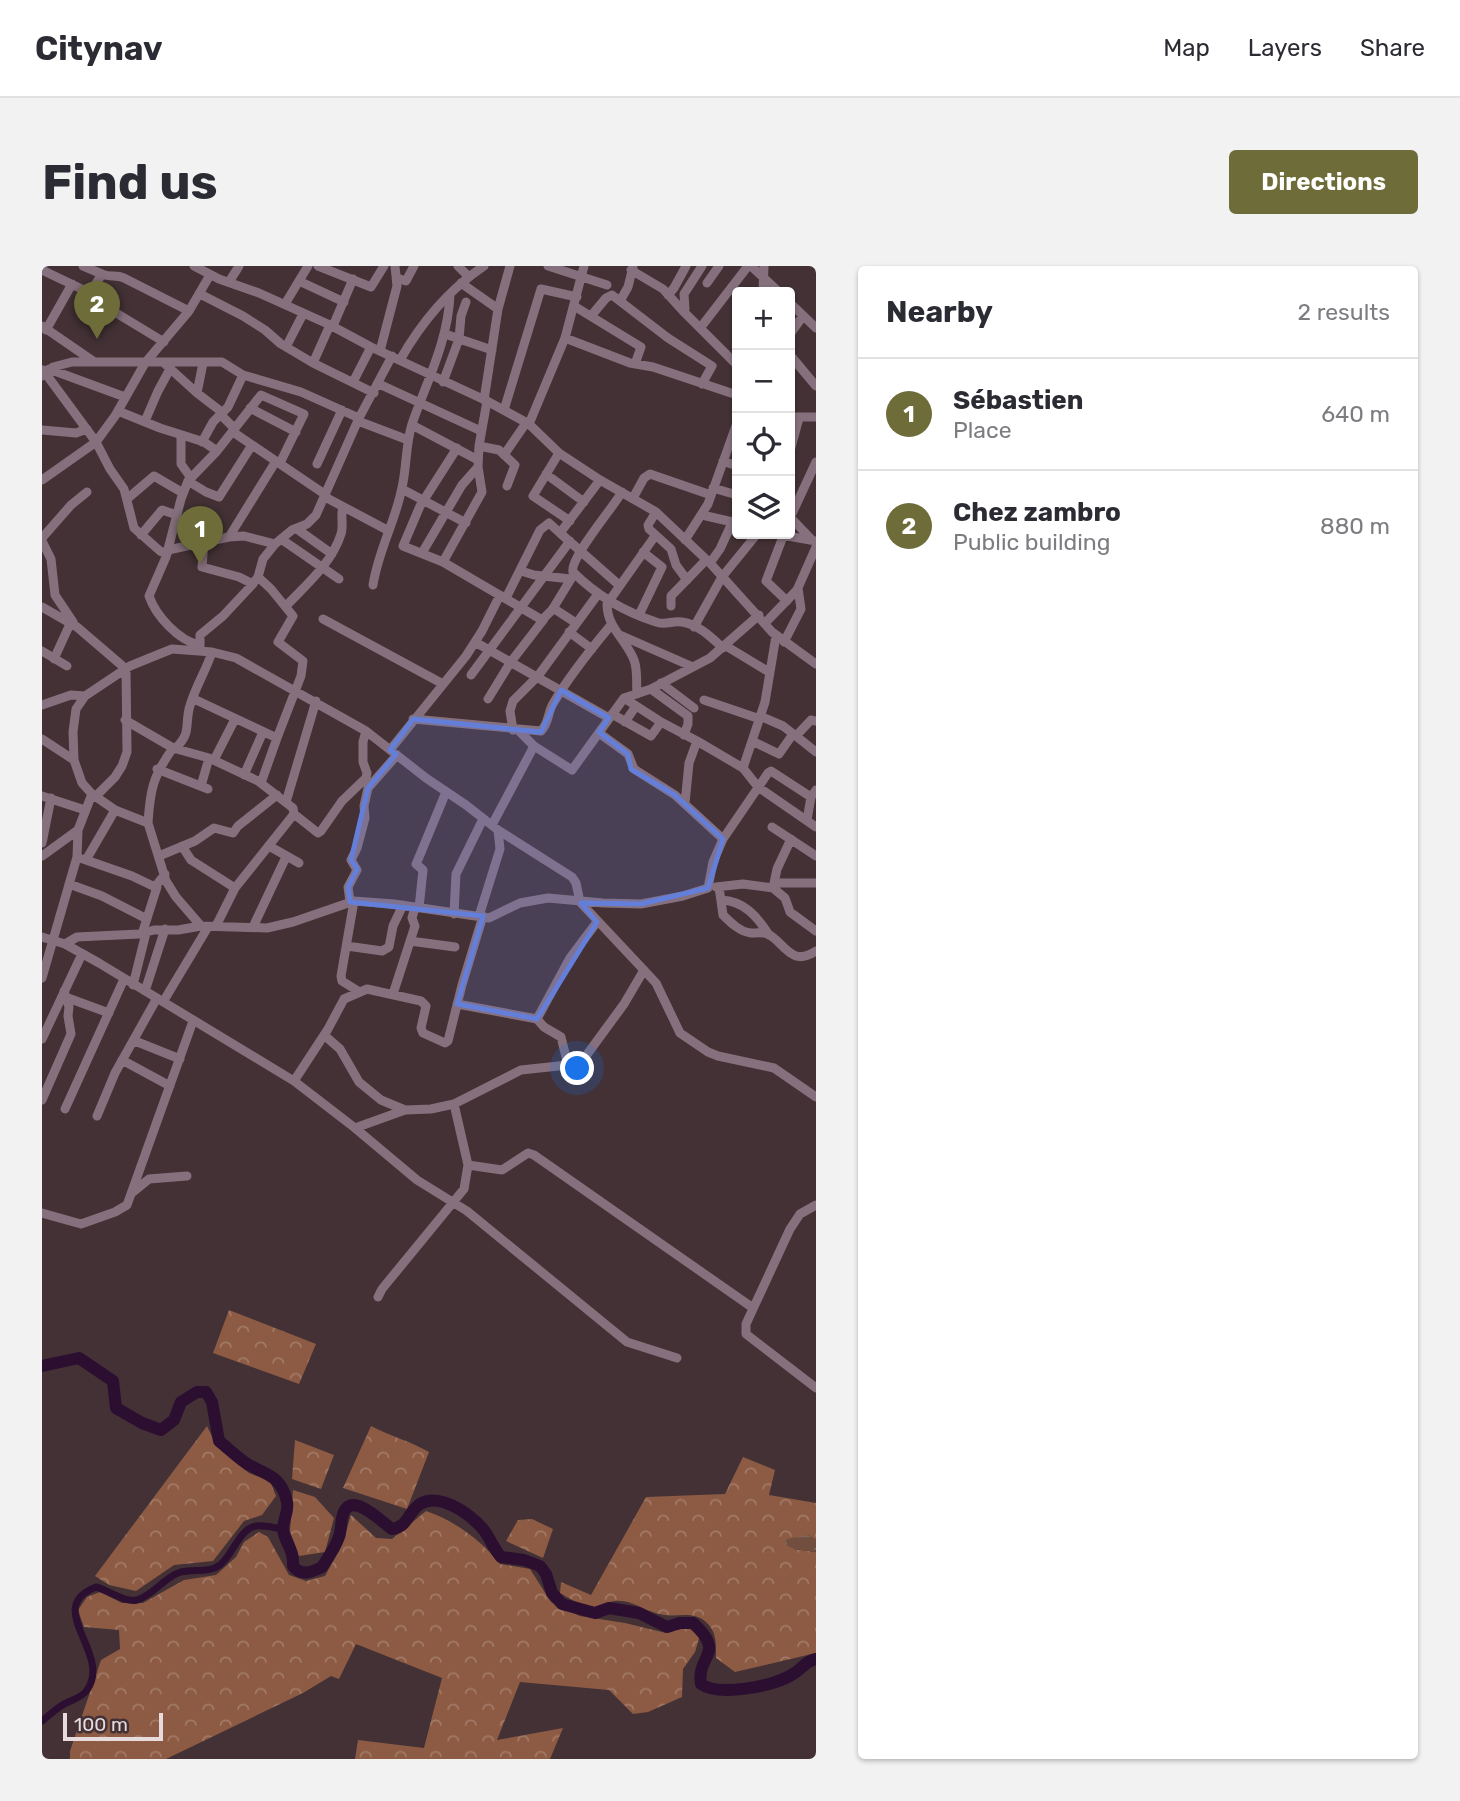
<!DOCTYPE html>
<html lang="en">
<head>
<meta charset="utf-8">
<style>
  body { margin:0; font-family:Rubik,sans-serif; background:#f2f2f3; color:#2b2b33 }
  .controls { position:absolute; right:21px; top:21px; display:grid; overflow:hidden; border-radius:7px; box-shadow:0 2px 5px #0004 }
  .controls button { width:63px; height:63px; display:grid; place-items:center; padding:0; border:0; border-bottom:2px solid #e1e1e2; background:#fff; color:#2b2b33; font:35px sans-serif }
  .scale { position:absolute; left:21px; bottom:18px; width:100px; box-sizing:border-box; padding-left:7px; border:4px solid #e7dbde; border-top:0; font-size:19px; line-height:24px; white-space:nowrap; color:#e7dbde; -webkit-text-stroke:5px #433135; paint-order:stroke }
  .you { position:absolute; left:536px; top:803px; width:24px; height:24px; margin:-18px; border:5px solid #fff; border-radius:50%; background:#1a73e8; box-shadow:0 0 0 10px #1a73e833 }
  .badge { display:grid; place-items:center; width:46px; height:46px; border-radius:50%; background:#6e6d39; color:#fff; font-size:23px; font-weight:700 }
  .pin { position:absolute; translate:-50% -58px; filter:drop-shadow(0 2px 4px #0008) }
  .pin::after { content:''; position:absolute; top:37px; width:24px; height:21px; background:inherit; clip-path:polygon(0 0,100% 0,50% 100%) }
  .list { margin:0; padding:0; list-style:none }
  h2 { display:flex; justify-content:space-between; align-items:center; height:91px; margin:0; padding:0 28px; font-size:30px }
  h2 small { font-size:23px; font-weight:400; color:#7c7c81 }
  .list li { display:grid; grid-template-columns:46px 1fr auto; gap:21px; align-items:center; box-sizing:border-box; height:112px; padding:0 28px; border-top:2px solid #e1e1e2 }
  .list b { display:block; font-size:26px; white-space:nowrap }
  .list p { margin:0; font-size:23px; white-space:nowrap; color:#7c7c81 }
  .list em { font-size:23px; font-style:normal; color:#7c7c81 }
  .icon { flex:none; width:38px; height:38px; fill:none; stroke:currentColor; stroke-width:2; stroke-linecap:round; stroke-linejoin:round }
  .map { position:relative; flex:none; width:774px; height:1493px; overflow:hidden; border-radius:7px }
  header { display:flex; align-items:center; gap:42px; box-sizing:border-box; height:98px; padding:0 35px; background:#fff; border-bottom:2px solid #e1e1e2 }
  header strong { font-size:33px }
  nav { display:flex; gap:38px; margin-inline-start:auto; font-size:24px }
  .intro { display:flex; align-items:center; justify-content:space-between; box-sizing:border-box; height:168px; padding:0 42px }
  h1 { margin:0; font-size:49px }
  .button { padding:18px 32px; border-radius:7px; background:#6e6d39; color:#fff; font-size:24px; font-weight:700 }
  main { display:flex; gap:42px; padding:0 42px }
  aside { flex:1; background:#fff; border-radius:7px; box-shadow:0 2px 5px #0004 }
  .map>svg:first-child { display:block }
  .forest { fill:url(#forest-crowns) }
  .wetland { fill:url(#wetland-marsh) }
  .lines { fill:none; stroke-linecap:round; stroke-linejoin:round }
  .canal { stroke:#2c0e31; stroke-width:7 }
  .river { stroke:#2c0e31; stroke-width:12 }
  .minor { stroke:#86707d; stroke-width:9 }
  .marked { fill:#647fda; fill-opacity:0.2; stroke:#647fda; stroke-width:5; stroke-linejoin:round }
</style>
</head>
<body>
<header>
<strong>Citynav</strong>
<nav><a>Map</a><a>Layers</a><a>Share</a></nav>
</header>
<div class="intro"><h1>Find us</h1><a class="button">Directions</a></div>
<main>
<div class="map">
<svg width="774" height="1493" viewBox="0 0 774 1493">
  <defs>
    <pattern id="forest-crowns" width="20" height="18" patternUnits="userSpaceOnUse" patternTransform="scale(1.75)"><rect width="20" height="18" fill="#8d5b43"/><path d="M2 6a3 3 0 1 1 6 0M12 15a3 3 0 1 1 6 0" fill="none" stroke="#a27a67"/></pattern>
    <pattern id="wetland-marsh" width="20" height="14" patternUnits="userSpaceOnUse" patternTransform="scale(1.75)"><rect width="20" height="14" fill="#714e3e"/><path d="M1 5h8M5 5V1M11 12h8M15 12V8" fill="none" stroke="#856759"/></pattern>
  </defs>
  <rect width="100%" height="100%" fill="#433135"/>
  <!-- forest -->
  <path class="forest" d="M187 1044 274 1078 257 1118 171 1087Z
    M165 1160 175 1181 207 1207 228 1215 234 1230 220 1249 202 1255 171 1295 132 1299 94 1325 67 1319 53 1310Z
    M329 1160C348 1170 368 1175 387 1186L365 1243 301 1222Z
    M253 1174 292 1189 279 1223 250 1213Z
    M701 1191 733 1204 727 1229 774 1237V1274L766 1269 752 1283 774 1286V1387L693 1406 674 1392C674 1378 675 1366 664 1356 652 1345 636 1351 622 1349 596 1345 583 1324 555 1342L539 1339 518 1327 519 1316 549 1329 604 1231 683 1228Z
    M251 1224 273 1231 292 1252 283 1286 257 1290 248 1265Z
    M384 1245C413 1255 439 1274 458 1298L488 1303 509 1336 538 1350 583 1357 624 1367 645 1361 658 1369 653 1386 641 1403 640 1431 606 1446 591 1448 567 1424 478 1416 455 1474 521 1462 508 1493H313L316 1474 382 1482 400 1412 314 1378 297 1413 289 1410 261 1427 124 1493H28V1485L59 1394 78 1383 77 1364 42 1361 36 1344 45 1331 58 1326 80 1337H101L142 1314 174 1309 194 1291 202 1276 217 1266 226 1271 247 1309 264 1315 283 1310 300 1279 309 1249 334 1272 350 1273Z
    M490 1253 511 1263 501 1292 464 1275 476 1254Z"/>
  <!-- wetland -->
  <path class="wetland" d="M766 1269 774 1274V1286L752 1283 742 1278 745 1273Z"/>
  <g class="lines">
    <!-- canal -->
    <path class="canal" d="M0 1455C7 1449 14 1443 22 1438 29 1434 40 1432 45 1424 71 1388 0 1342 54 1321 66 1324 83 1337 95 1334 110 1330 121 1313 136 1307 150 1302 166 1308 178 1299 190 1290 198 1262 214 1260 222 1259 233 1262 241 1263"/>
    <!-- river -->
    <path class="river" d="M0 1100 37 1092 71 1115 74 1142 100 1157 119 1164 132 1154 139 1136 155 1126H164L170 1136 177 1175C187 1183 197 1193 207 1199 226 1209 240 1211 245 1236 247 1245 241 1254 241 1263 242 1276 252 1282 251 1300 259 1311 270 1306 280 1301 286 1292 293 1282 297 1271 300 1263 298 1251 303 1244 313 1228 341 1257 350 1263 366 1261 366 1246 378 1238 398 1226 428 1248 441 1263 448 1272 452 1283 459 1291L482 1294 498 1300 504 1308 510 1327 520 1338 553 1347 567 1342 597 1347 625 1361 638 1357H651C685 1388 654 1389 659 1418 677 1431 734 1420 751 1408 760 1403 763 1395 774 1393"/>
    <!-- minor -->
    <path class="minor" d="M41 0 60 8 48 27
      M152 0 177 13 217 27 288 59 329 81 445 135 487 158 517 187 558 214 614 246 668 297 730 366 774 398
      M276 0 329 21 342 0
      M416 0 426 10
      M506 0 565 19
      M660 0 642 28 643 43 641 45 695 99
      M709 0 737 26
      M0 4 48 27 61 39 122 76
      M589 4 621 23 641 45
      M60 8C68 12 74 8 82 12L147 45
      M355 12 364 15 372 0
      M257 15 302 36
      M187 16 197 0
      M419 17 456 43
      M665 17 677 0
      M721 26 722 0
      M158 28 201 50 223 64 239 78 271 97 332 127
      M626 29 632 22 644 0
      M578 35 586 21 591 1
      M748 37 774 62
      M243 38 266 0
      M532 40 599 81 593 98
      M549 50 564 32 570 29 626 72 670 100 660 118
      M0 60 51 95
      M291 60 311 13
      M659 61 706 0
      M4 64 30 18
      M403 68 450 84
      M748 68 761 50
      M523 72 588 97 611 101 695 129
      M244 81 261 48
      M338 85 355 20 353 0
      M748 89 774 120
      M358 94C379 57 406 24 442 0
      M271 97 288 59
      M123 98 155 127 181 147
      M7 103 83 131
      M1 104 54 176 68 203 82 223 92 262 118 285 125 288
      M0 110 11 101 30 96H180L201 109 259 126 317 152
      M311 116 329 81
      M401 116 417 73 419 50 424 36
      M337 118 439 165
      M155 127 161 97
      M442 134 456 43 468 0
      M445 135 437 180 436 201 440 226 401 296 500 354 510 344 532 308
      M208 142 254 166
      M462 144 499 23 535 31
      M76 145 118 162 162 176 175 185
      M178 148 193 163
      M748 151H774
      M103 155 116 125 128 103
      M316 155 366 174
      M487 158 523 72 542 0
      M370 159 436 194
      M0 164 34 167 45 163
      M191 166 284 229
      M139 170V198L149 212
      M160 176 171 156 186 141 201 109
      M437 180 457 184 473 199 465 220
      M748 185 757 152
      M517 187 491 230 528 255
      M462 189 484 157
      M681 195 695 200
      M275 198 300 144
      M504 208 542 236
      M0 214 54 176 73 150 103 97 147 45 168 9
      M558 214 518 267 577 319
      M146 215 164 226 177 231 210 179
      M671 222 695 229
      M360 223 424 257
      M580 226C570 243 527 293 531 306 554 329 583 346 614 356 623 360 631 354 640 356 656 358 670 372 681 382
      M283 231 347 265
      M591 232 602 212 608 208 669 229
      M85 233 112 210 141 227
      M614 246 606 259 607 263 629 283 634 299 645 314
      M660 249 695 257
      M748 251 771 275
      M748 252 774 196
      M255 263 290 288
      M734 268 774 275
      M742 268 724 315 745 335
      M99 269 120 244 135 249
      M187 271 234 195
      M0 272 29 239 45 226
      M239 273 297 313
      M643 274 666 238 695 157
      M0 275 9 293 13 329 31 356
      M162 276 160 301 197 311 211 318
      M126 284 187 271 202 270 233 278
      M380 287 420 219 436 201
      M401 296 361 280 378 240 415 182
      M668 297 678 283 690 257
      M479 305 492 309 529 313
      M331 319C336 286 352 258 359 226 365 204 363 180 370 158 385 115 406 75 408 29
      M464 332 498 264 507 257 518 267
      M244 340C264 319 290 297 299 268 302 260 298 250 301 241
      M629 340V330L664 294
      M0 341 35 361 84 403 85 486 80 500 73 511 54 530
      M511 342 534 357
      M597 349 620 301 601 286
      M281 353 401 418
      M723 357 755 324 774 281
      M652 361 680 311 715 268
      M527 366 550 383
      M578 369 651 401
      M433 376 567 452
      M742 376 759 343 756 322
      M157 379C136 374 114 350 107 330L124 291 139 233 146 215 175 185 219 129 262 148 238 197
      M684 380 727 406
      M158 382V369L181 350 209 320 216 311 221 293 233 278 250 264 265 258 274 249 317 152 350 90
      M0 385 25 400
      M12 393 28 358
      M429 409 528 275
      M619 417 652 442
      M609 423 646 450V458L642 469
      M595 428C594 417 596 404 592 394 584 373 565 362 565 338L613 270
      M582 432 619 456 655 475
      M152 433 235 472 259 410 261 395 236 376 251 350 229 323 216 311
      M446 433 468 397 502 353
      M662 434 718 453
      M0 439 29 429 43 430
      M570 448 609 470 619 456
      M718 450 741 460 754 470 769 454 774 455
      M371 453 499 465C508 456 505 446 512 436 528 409 549 383 569 359
      M83 454 131 482 167 492 216 515 251 542 252 548 193 622 174 660
      M583 456 594 440
      M471 464 468 445 471 435 496 410 556 328
      M754 470 774 486
      M0 473 32 494 40 517 50 528 73 544 106 557 124 615 134 631 159 660
      M710 475 737 488 751 468
      M492 480 530 504 582 432 609 423 668 392 717 349
      M133 483C149 467 143 462 147 443 152 423 164 405 170 386
      M348 484 424 390 440 365 458 329
      M32 494 31 466 34 443 43 430 88 400 115 389 130 383 170 386 194 392 324 465 384 512 424 539 456 564 530 611 534 617 538 636 614 717 638 767 666 786 676 790 732 802 774 831
      M172 494 193 453
      M701 502 716 521 774 561
      M115 503 166 523
      M202 509 221 466
      M219 517 235 472
      M159 520 167 492
      M0 530 43 544
      M244 536 274 435
      M643 537 647 497 655 475 701 502 723 436 734 370
      M252 548 276 567 279 565 300 535 324 512 325 507 321 496V476L324 465
      M765 554 769 531
      M106 557C108 524 111 510 131 482
      M450 559 492 480 477 465
      M730 561 774 590
      M681 573 726 507 729 505 769 531 774 524
      M0 577 9 532
      M140 580 149 594 193 622
      M227 580 257 597
      M0 590 36 564
      M117 590 153 575 172 562 191 567 196 560 235 529
      M41 593 44 594 73 544
      M44 594 90 610 113 621 123 608
      M732 617H774
      M27 618 60 630 105 653
      M674 621 701 618 731 622 743 632 748 646 774 665
      M677 621 681 649C688 656 698 666 709 667 714 667 721 666 726 668 742 676 749 702 774 685
      M731 622 735 603 749 573
      M679 634C702 635 715 650 727 669
      M312 635 299 710 300 715 316 725
      M308 636 306 621 315 604 309 594 315 582 323 552 322 540 326 522 355 489
      M377 642 381 604 374 598 375 596 404 526
      M412 648 414 608 441 553
      M437 650 458 583 456 564
      M211 661 244 591
      M100 668 115 621
      M0 671 23 678 57 697 252 815 286 763 302 733 325 723 379 735 384 740 379 762 381 767 403 777 406 775 420 719 441 650
      M368 675 413 681
      M23 678 35 671 97 668 112 664H136L159 660 225 662 251 656 312 635 352 638 447 652 478 637 506 632 561 637 599 638 641 630 666 622 671 596 681 573 633 529 592 503 586 488 557 467
      M305 680 340 685 347 681 351 660 361 639
      M0 712 35 591 36 564 50 528
      M91 719 104 667
      M103 725 123 663
      M351 728 373 660 370 652 373 641
      M26 732 67 747
      M121 736 166 661
      M415 738 495 753
      M282 769 298 783 317 816 339 834 363 844 389 843 412 838 479 804 526 799 541 794 582 738 602 704
      M0 773 40 688
      M93 775 138 793
      M80 794 128 820
      M526 799 519 771 502 761 495 753 528 692 555 656
      M252 815 313 862 375 914 425 945 585 1076 635 1092
      M0 834 29 768 26 750 27 741 22 725
      M23 843 82 713
      M55 850 73 807 115 732
      M313 862 363 844
      M426 899 460 904 486 887 492 889 711 1042
      M91 926 107 913 145 910
      M774 939 758 948 748 963 704 1058V1068L774 1122
      M0 947 39 958 73 946 85 939 151 755
      M336 1031 340 1023 422 923 426 899 412 838"/>
  </g>
  <!-- marked area -->
  <path class="marked" d="M519 424 567 452 557 466 586 488 589 503 633 529 681 573 666 622 599 638 539 637 555 656 495 753 415 738 441 650 308 636 306 621 315 603 309 594 326 522 354 488 348 484 371 453 499 466Z"/>
</svg>
<div class="controls">
<button>+</button>
<button>−</button>
<button><svg class="icon" aria-label="locate" viewBox="0 0 24 24"><circle cx="12" cy="12" r="6"/><path d="M12 2v4M12 18v4M2 12h4M18 12h4"/></svg></button>
<button><svg class="icon" aria-label="layers" viewBox="0 0 24 24"><path d="M12 4l9 5-9 5-9-5zM3 14l9 5 9-5"/></svg></button>
</div>
<div class="scale">100 m</div>
<div class="you"></div>
<div class="pin badge" style="left:158px;top:298px">1</div>
<div class="pin badge" style="left:55px;top:73px">2</div>
</div>
<aside>
<h2>Nearby<small>2 results</small></h2>
<ul class="list">
<li><span class="badge">1</span><div><b>Sébastien</b><p>Place</p></div><em>640 m</em></li>
<li><span class="badge">2</span><div><b>Chez zambro</b><p>Public building</p></div><em>880 m</em></li>
</ul>
</aside>
</main>
</body>
</html>
